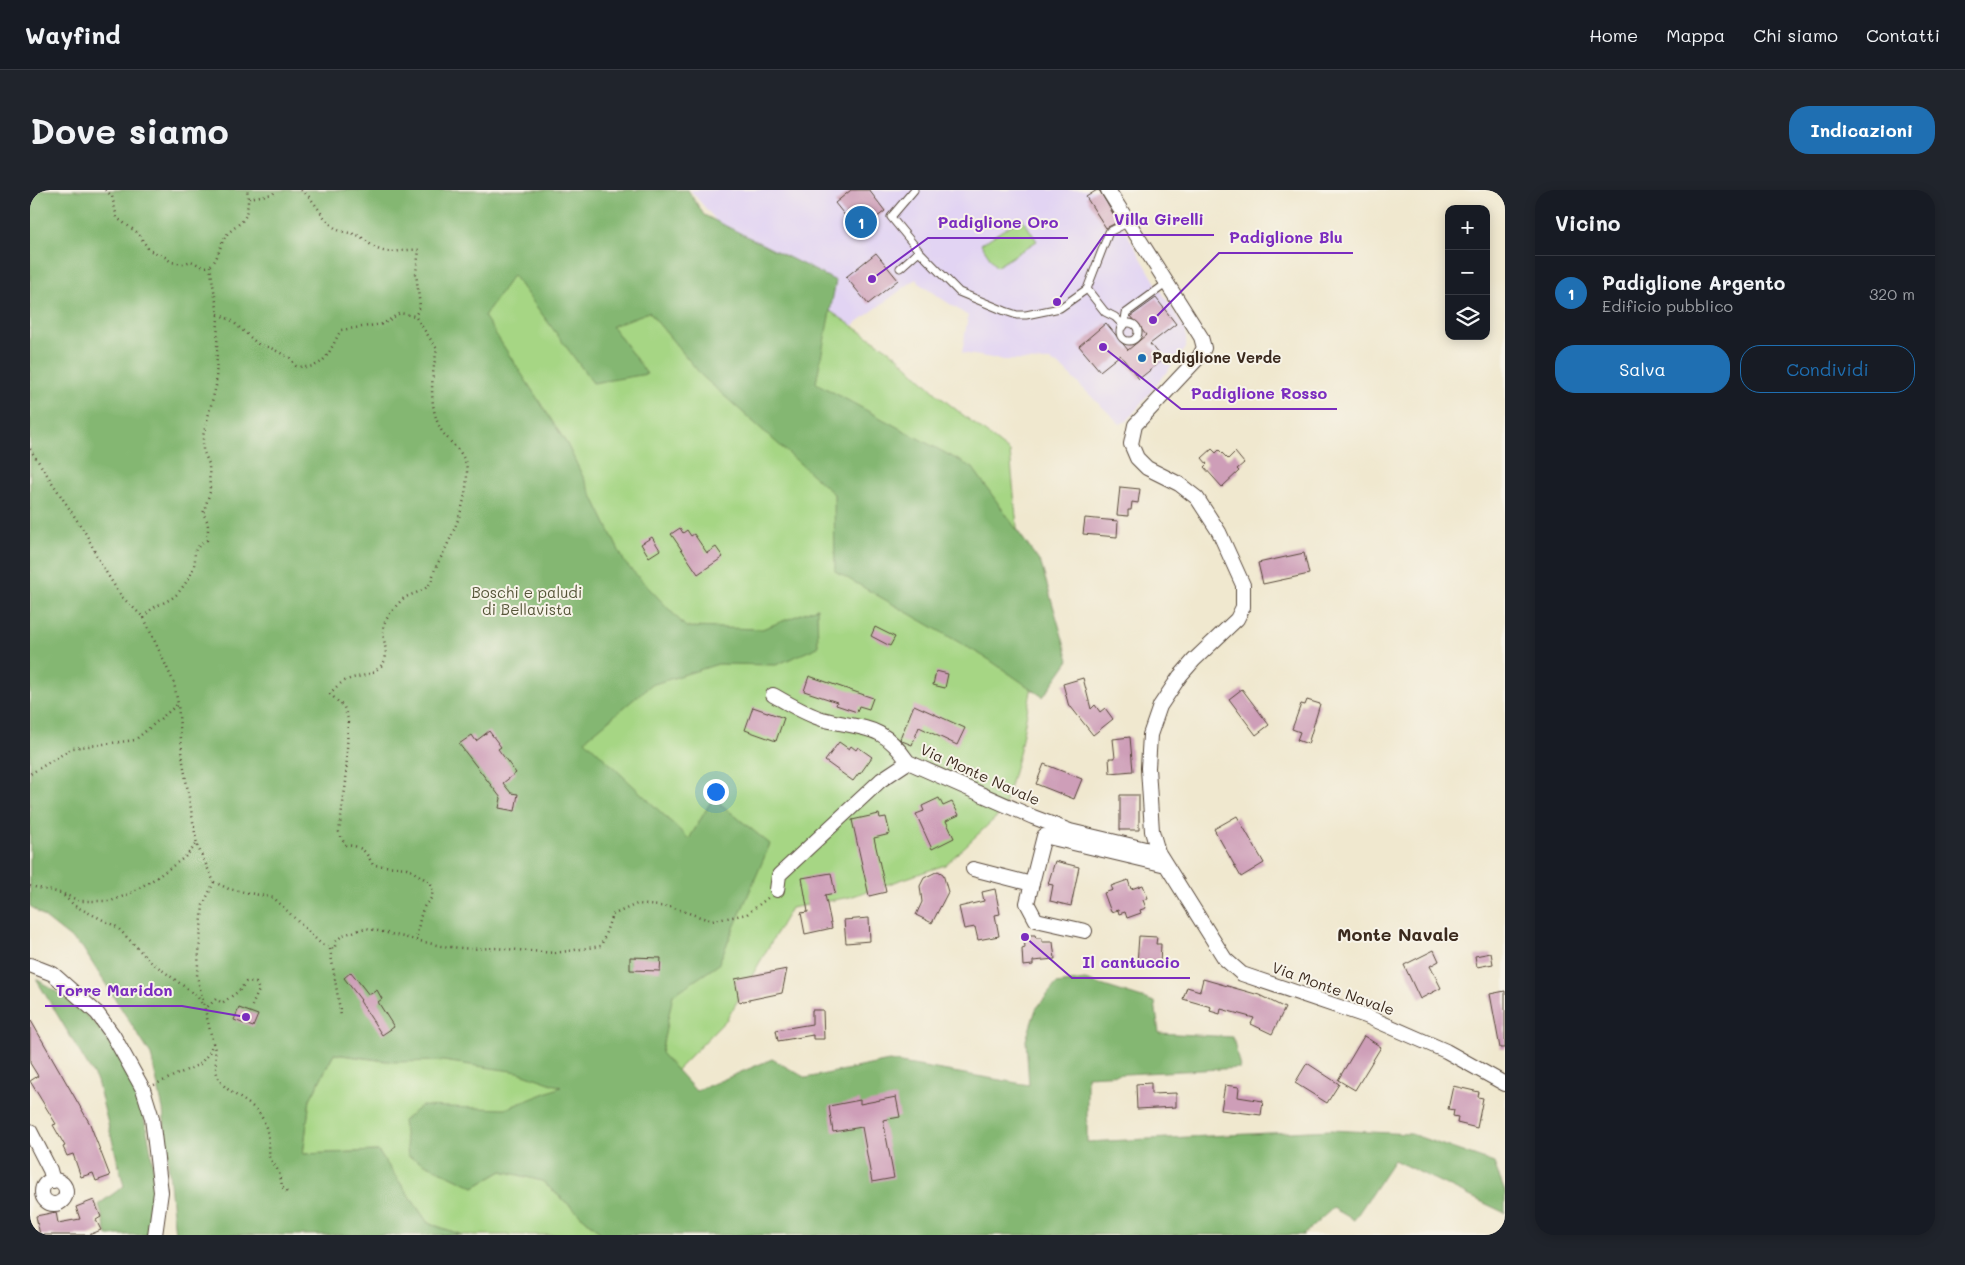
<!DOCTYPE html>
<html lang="it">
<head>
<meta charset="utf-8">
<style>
  body { margin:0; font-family:Mali,sans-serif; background:#20242c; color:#f1f3f6 }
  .controls { position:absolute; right:15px; top:15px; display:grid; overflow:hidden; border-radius:10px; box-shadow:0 2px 12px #0003 }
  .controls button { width:45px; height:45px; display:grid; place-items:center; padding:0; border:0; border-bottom:1px solid #363941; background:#171b24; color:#f1f3f6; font:25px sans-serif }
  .you { position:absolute; left:685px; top:601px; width:18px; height:18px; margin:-12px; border:4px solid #fff; border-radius:50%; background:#1a73e8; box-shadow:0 0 0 8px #1a73e833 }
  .badge { display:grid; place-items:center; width:32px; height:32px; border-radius:50%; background:#1f6fb2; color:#fff; font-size:16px; font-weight:700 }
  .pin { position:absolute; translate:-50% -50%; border:2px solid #fff; box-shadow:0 1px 5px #0006 }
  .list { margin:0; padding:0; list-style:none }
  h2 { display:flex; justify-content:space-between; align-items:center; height:65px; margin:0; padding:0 20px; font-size:21px }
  h2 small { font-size:16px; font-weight:400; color:#9ea1a6 }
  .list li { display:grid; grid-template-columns:32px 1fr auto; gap:15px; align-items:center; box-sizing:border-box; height:75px; padding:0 20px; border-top:1px solid #363941 }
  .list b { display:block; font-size:19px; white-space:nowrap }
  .list p { margin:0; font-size:16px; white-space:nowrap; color:#9ea1a6 }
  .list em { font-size:16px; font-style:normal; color:#9ea1a6 }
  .actions { display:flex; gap:10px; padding:15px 20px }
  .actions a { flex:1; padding:11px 0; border:1px solid #1f6fb2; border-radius:20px; text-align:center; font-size:18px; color:#1f6fb2 }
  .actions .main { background:#1f6fb2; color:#fff }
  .icon { flex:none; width:28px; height:28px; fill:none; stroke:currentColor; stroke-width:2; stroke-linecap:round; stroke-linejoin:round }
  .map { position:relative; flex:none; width:1475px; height:1045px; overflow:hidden; border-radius:20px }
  header { display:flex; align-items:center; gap:30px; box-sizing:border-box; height:70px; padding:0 25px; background:#171b24; border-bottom:1px solid #363941 }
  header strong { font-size:24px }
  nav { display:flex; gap:28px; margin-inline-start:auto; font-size:18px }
  .intro { display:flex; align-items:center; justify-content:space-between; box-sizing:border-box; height:120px; padding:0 30px }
  h1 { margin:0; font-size:35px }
  .button { padding:12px 22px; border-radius:20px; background:#1f6fb2; color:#fff; font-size:18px; font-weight:700 }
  main { display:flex; gap:30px; padding:0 30px }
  aside { flex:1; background:#171b24; border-radius:20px; box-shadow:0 2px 12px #0003 }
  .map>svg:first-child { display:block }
  .built { fill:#e2d4f3 }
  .green { fill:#a6d684; stroke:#708051; fill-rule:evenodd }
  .forest { fill:#84b772; stroke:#607048 }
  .building { fill:#ce9eb8 }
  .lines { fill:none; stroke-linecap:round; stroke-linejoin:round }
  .lane-casing { stroke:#564639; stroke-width:9 }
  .street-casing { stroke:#564639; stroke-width:16 }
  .path { stroke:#564639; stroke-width:2.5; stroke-dasharray:1 4; stroke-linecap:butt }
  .lane { stroke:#fff; stroke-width:7 }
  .street { stroke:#fff; stroke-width:14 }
  .poi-dot { fill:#1f6fb2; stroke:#f7f3e8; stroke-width:2 }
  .labels { text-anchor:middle; stroke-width:4; stroke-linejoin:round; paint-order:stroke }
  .poi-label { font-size:15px; font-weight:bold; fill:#3b2a1e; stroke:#f7f3e8; text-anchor:start }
  .park-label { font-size:15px; fill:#565538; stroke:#f7f3e8 }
  .street-label { font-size:15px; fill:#3b2a1e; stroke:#f7f3e8 }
  .quarter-label { font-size:18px; font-weight:bold; fill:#3b2a1e; stroke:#f7f3e8 }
  .leader { fill:none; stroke:#7b2cbf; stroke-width:2 }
  .callout-dot { fill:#7b2cbf; stroke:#f7f3e8; stroke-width:2 }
  .callout-label { font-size:16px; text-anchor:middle; font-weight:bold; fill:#7b2cbf; stroke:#f7f3e8; stroke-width:4; stroke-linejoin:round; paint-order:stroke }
</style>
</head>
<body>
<header>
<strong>Wayfind</strong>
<nav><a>Home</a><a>Mappa</a><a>Chi siamo</a><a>Contatti</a></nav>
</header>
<div class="intro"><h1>Dove siamo</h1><a class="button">Indicazioni</a></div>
<main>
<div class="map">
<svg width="1475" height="1045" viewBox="0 0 1475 1045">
  <rect width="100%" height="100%" fill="#f7f3e8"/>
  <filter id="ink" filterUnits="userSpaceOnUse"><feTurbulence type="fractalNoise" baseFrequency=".02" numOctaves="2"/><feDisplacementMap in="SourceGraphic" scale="10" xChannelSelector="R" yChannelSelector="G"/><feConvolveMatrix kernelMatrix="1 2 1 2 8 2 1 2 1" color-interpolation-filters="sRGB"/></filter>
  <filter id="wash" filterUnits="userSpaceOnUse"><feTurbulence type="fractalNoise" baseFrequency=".0096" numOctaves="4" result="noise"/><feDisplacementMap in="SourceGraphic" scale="20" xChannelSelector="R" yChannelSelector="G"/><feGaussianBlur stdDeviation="1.12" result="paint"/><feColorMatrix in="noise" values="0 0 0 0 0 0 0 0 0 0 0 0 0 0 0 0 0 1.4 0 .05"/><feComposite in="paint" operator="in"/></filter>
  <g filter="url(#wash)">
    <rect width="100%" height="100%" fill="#f0e8cf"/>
    <!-- built -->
    <path class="built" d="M660 0H1071L1130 100 1156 140V158L1097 231 1090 234 1029 175 1020 171 974 170 932 163 938 126 891 95 886 89 774 171 690 35Z"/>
    <!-- green -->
    <path class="green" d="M0 0 682 42 866 165 909 206 980 262 1002 496 989 564 973 621 915 675 820 707 761 718 697 829 647 880 587 961 497 987 512 991 571 1043V1045H432L398 1033 348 961 273 964 280 909 304 864 356 871ZM380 925 485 984 472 981 444 997Z
      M992 28 1007 51 966 77 951 54Z"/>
    <!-- forest -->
    <path class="forest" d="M0 0H658L674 25 806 91 786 193 943 278 1011 374 1039 470 1013 507 958 469 805 381 804 304 672 186 619 122 582 136 617 184 563 193 483 85 454 126 537 254 595 373 656 437 732 439 787 418 788 457 746 475 688 474 621 495 555 550 659 649 683 608 740 654 688 775 643 805 631 863 666 901 742 869 776 888 859 871 999 895 996 850 1006 819 1026 794 1055 790 1125 812 1129 843 1203 847 1210 878 1057 886V952L1300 940 1381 944 1464 973 1475 1002V1023L1364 970 1324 1030 1303 1018 1273 1045H571V1043L512 991 472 981 444 997 378 966 373 931 391 916 475 919 531 897 488 882 413 871 365 872 304 864 280 909 273 964 348 961 398 1033 432 1045H145L133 919 121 865 52 757 0 716Z
      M6 789C26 801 52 818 67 836 76 846 97 880 102 891 118 932 134 1004 117 1045H77L69 1014 94 996 67 891Z"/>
    <g id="blocks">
      <!-- building -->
      <path class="building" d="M821 0H839L855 21 828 42 805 13Z
        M1067 0H1069L1088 32 1076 38 1056 7Z
        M846 63 868 90 838 114 816 87Z
        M1126 108 1146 134 1120 154 1133 170 1109 189 1090 165 1070 181 1049 156 1076 133 1098 160 1116 145 1101 126Z
        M1182 259 1186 263 1189 260 1198 269 1205 262 1214 273 1207 279 1209 281 1192 297 1174 277 1177 274 1172 268Z
        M1090 297 1110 299 1108 313 1102 312 1101 320H1098V326L1087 325Z
        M1055 328 1088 331 1087 347 1053 344Z
        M650 338 653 343 657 340 661 346 664 344 677 363 686 357 693 367 668 384 641 344Z
        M622 347 630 360 619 367 611 354Z
        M1274 363 1279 384 1233 394 1228 373Z
        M845 437 865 447 860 456 841 446Z
        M906 481 918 484 915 498 903 495Z
        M779 486 843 508 839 519 829 516 827 522 806 515 807 512 774 501Z
        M1053 488 1061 519 1065 515 1070 522 1075 518 1083 529 1063 545 1041 517H1039L1033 494Z
        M1212 499 1239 535 1226 545 1199 509Z
        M1277 510 1290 514 1278 554 1267 550 1270 542 1262 539 1271 514 1275 515Z
        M884 515 935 538 927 555 889 537 882 555 872 551 870 549Z
        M723 517 754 528 746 551 715 540Z
        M459 541 471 557 468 559 486 583 473 593 481 603 488 604 485 621 469 618 471 608 429 554 442 545 446 551Z
        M1100 547 1103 581 1080 583 1079 568H1085L1083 549Z
        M809 552 819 559 821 556 826 560 828 557 842 567 830 584 829 583 823 591 795 571Z
        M1014 574 1052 589 1044 609 1006 594Z
        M1090 605H1109V640H1090Z
        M909 608 913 616 922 612 929 625 916 631 924 648 902 659 886 624 894 621 892 616Z
        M849 624 850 628 856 627 860 644 844 648 856 702 839 706 822 630Z
        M1207 626 1234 673 1211 687 1184 639Z
        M1025 671 1049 677 1041 716 1020 711 1023 695 1018 694Z
        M908 681 913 684 918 702 902 733 886 725 892 712 890 696 894 688Z
        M801 683 805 703 795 705 802 738 775 744 771 723 778 722 772 688Z
        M1098 690 1101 699 1113 695 1118 708 1113 710 1116 718 1110 720 1111 723 1097 728 1095 722 1089 724 1088 720 1081 722 1074 703 1083 700 1081 696Z
        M965 699 970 724 965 725 969 746 948 750 945 737 934 739 929 717 954 711 952 702Z
        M839 728 840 751 816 753 814 730Z
        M994 745H1005L1006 748H1012V752H1023L1025 769 1003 771V775L993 776 992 759 995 758Z
        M1109 746 1127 747 1126 754H1131L1130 775 1107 774Z
        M1404 760 1409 771 1400 776 1411 798 1390 809 1374 775Z
        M1461 763 1463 774 1447 777 1445 766Z
        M600 767 631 768 630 781 600 780Z
        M757 779 752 803 709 812 705 789Z
        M321 782 339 805 347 800 352 809 348 812 364 837 352 845 330 811 331 810 314 788Z
        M1173 789 1229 805 1255 818 1242 844 1221 834 1224 828 1191 819 1190 824 1180 821 1181 817 1153 809 1157 797 1170 801Z
        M1475 801V858H1470L1460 804Z
        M209 818 228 825 223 837 204 830Z
        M782 820H793L794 849H783V845L748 851 746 840 782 834Z
        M0 829 60 934 80 986 66 991 63 983 51 987 43 964 37 966 33 957 35 956 23 935 26 934 0 891 8 886 0 873Z
        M1334 846 1351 857 1325 900 1308 890Z
        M1277 873 1309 894 1297 913 1265 893Z
        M1121 893V904L1146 903V917L1107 919 1106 894Z
        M1195 895 1209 897 1208 907 1233 911 1231 925 1191 920Z
        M1423 896 1449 902 1448 907 1453 908 1447 938 1427 933 1428 927 1423 926 1424 920 1418 919Z
        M866 907 870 927 853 930 864 988 842 992 832 937 803 942 799 916 830 910V914Z
        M64 1010 71 1027 66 1030 71 1040 59 1045H10L6 1026 26 1022 28 1033 50 1029 46 1017Z"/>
    </g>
  </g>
  <g filter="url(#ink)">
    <use href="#blocks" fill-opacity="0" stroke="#564639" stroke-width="1"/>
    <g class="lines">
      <defs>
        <path id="lane" d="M884 0 861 27 889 61 929 102 975 121 987 125H996L1030 118 1057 99 1075 122 1085 127 1094 136 1096 123 1137 93
          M870 78 889 61
          M1057 99 1079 42 1099 32
          M1090 142a9 9 0 1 1 18 0a9 9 0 1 1-18 0Z"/>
        <path id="street" d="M1078 0 1171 147 1174 158 1169 167 1105 235 1101 254 1107 268 1117 278 1149 294 1167 308 1189 342 1213 395V417L1207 429 1164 470 1150 486 1130 516 1120 545 1118 578 1122 641 1128 662 1195 769 1212 784 1336 826 1416 861 1475 894
          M743 505C758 513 775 524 792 529 833 540 851 532 878 572L1003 627 1040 641 1128 662
          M943 679 1002 694
          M747 700 749 685 851 590 878 572
          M1055 741 1006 730 997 713 1014 646 1136 675
          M0 775 23 784 67 823 83 845 113 899 122 928 131 1002 125 1045
          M0 941 20 980 23 991
          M12 1002a12 12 0 1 1 24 0a12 12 0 1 1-24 0Z"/>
      </defs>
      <!-- lane casing -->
      <use href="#lane" class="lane-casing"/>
      <!-- street casing -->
      <use href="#street" class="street-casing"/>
      <!-- path -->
      <path class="path" d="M75 0 82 6 87 28 108 43 119 60 135 67 141 72 153 74 161 71C166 73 174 79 179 76 188 72 189 57 194 49 198 40 210 36 215 27 218 18 219 9 217 0
        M271 0C286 10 291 28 305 38 311 43 320 42 327 45 335 48 341 57 350 60 363 65 376 58 389 60L386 83 390 117 385 126
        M219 8 243 4 246 0
        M188 124 201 130 229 155 241 158 260 168 266 176C296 182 299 160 311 140L353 134 370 123 385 126 407 159C402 184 398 214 410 238 419 254 437 262 437 282 437 318 421 348 405 379 403 384 402 393 398 396 392 402 381 404 374 408 367 414 359 424 355 432 348 445 363 464 351 476 333 493 318 480 300 504L314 517 318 529 316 592 309 642 315 655C332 656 335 660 343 675L377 678 401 693C406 713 396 708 392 722 389 731 388 741 386 750
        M0 259 56 344 71 374 91 406 114 428 144 493 148 514 105 550 43 558 0 584
        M114 428C121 414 138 414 148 403 153 397 161 386 163 379 169 363 157 363 177 350 178 341 180 332 173 324L180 302 179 274 173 260V246L186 196 188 124 180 76
        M184 692 199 699 244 708 291 754 304 759 307 750 313 745 336 738 411 756 442 759 464 758 525 763 571 756 582 725 607 714 641 717 682 731 717 724 739 707
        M0 696 31 703 50 711H81L99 704 126 688 155 667 166 655
        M34 706 45 716 87 737 120 771 167 806 172 814
        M300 759 311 826
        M174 820 186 809 192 813 209 801 216 792 226 793 229 800 221 818
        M183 853C188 865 183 880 190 891 200 905 218 910 229 923 238 935 240 954 239 968 247 977 251 985 252 997L257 1002
        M124 895 170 874 179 863 183 853 167 786 173 715 184 692 167 655 153 572 148 514"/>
      <!-- lane -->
      <use href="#lane" class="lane"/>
      <!-- street -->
      <use href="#street" class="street"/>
    </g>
  </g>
  <!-- markers -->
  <circle class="poi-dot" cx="1112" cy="168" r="5"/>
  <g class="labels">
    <!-- poi labels -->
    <g class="poi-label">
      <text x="1122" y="173">Padiglione Verde</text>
    </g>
    <!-- park labels -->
    <g class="park-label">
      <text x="497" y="408">Boschi e paludi<tspan x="497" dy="17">di Bellavista</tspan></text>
    </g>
    <!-- street labels -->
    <g class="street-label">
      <text transform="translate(950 585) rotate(24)" y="5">Via Monte Navale</text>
      <text transform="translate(1303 799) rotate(20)" y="5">Via Monte Navale</text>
    </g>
    <!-- quarter labels -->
    <g class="quarter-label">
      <text x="1368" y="751">Monte Navale</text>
    </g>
  </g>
  <!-- callouts -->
  <path class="leader" d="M1027 112L1074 45H1184M842 89L898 48H1038M1123 130L1189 63H1323M1073 157L1151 219H1307M995 747L1042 788H1160M216 827L152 816H15"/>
  <g class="callout-dot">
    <circle cx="1027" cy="112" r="5"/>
    <circle cx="842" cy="89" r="5"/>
    <circle cx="1123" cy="130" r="5"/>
    <circle cx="1073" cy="157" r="5"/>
    <circle cx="995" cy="747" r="5"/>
    <circle cx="216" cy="827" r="5"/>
  </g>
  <g class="callout-label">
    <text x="1129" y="35">Villa Girelli</text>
    <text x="968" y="38">Padiglione Oro</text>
    <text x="1256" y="53">Padiglione Blu</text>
    <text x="1229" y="209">Padiglione Rosso</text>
    <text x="1101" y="778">Il cantuccio</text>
    <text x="84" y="806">Torre Maridon</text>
  </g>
</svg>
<div class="controls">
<button>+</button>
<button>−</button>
<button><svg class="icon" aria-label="layers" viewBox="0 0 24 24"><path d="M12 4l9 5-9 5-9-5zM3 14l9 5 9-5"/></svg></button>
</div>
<div class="you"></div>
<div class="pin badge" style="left:831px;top:32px">1</div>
</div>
<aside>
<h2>Vicino<small></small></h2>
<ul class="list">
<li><span class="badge">1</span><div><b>Padiglione Argento</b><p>Edificio pubblico</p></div><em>320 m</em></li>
</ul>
<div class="actions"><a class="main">Salva</a><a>Condividi</a></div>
</aside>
</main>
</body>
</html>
